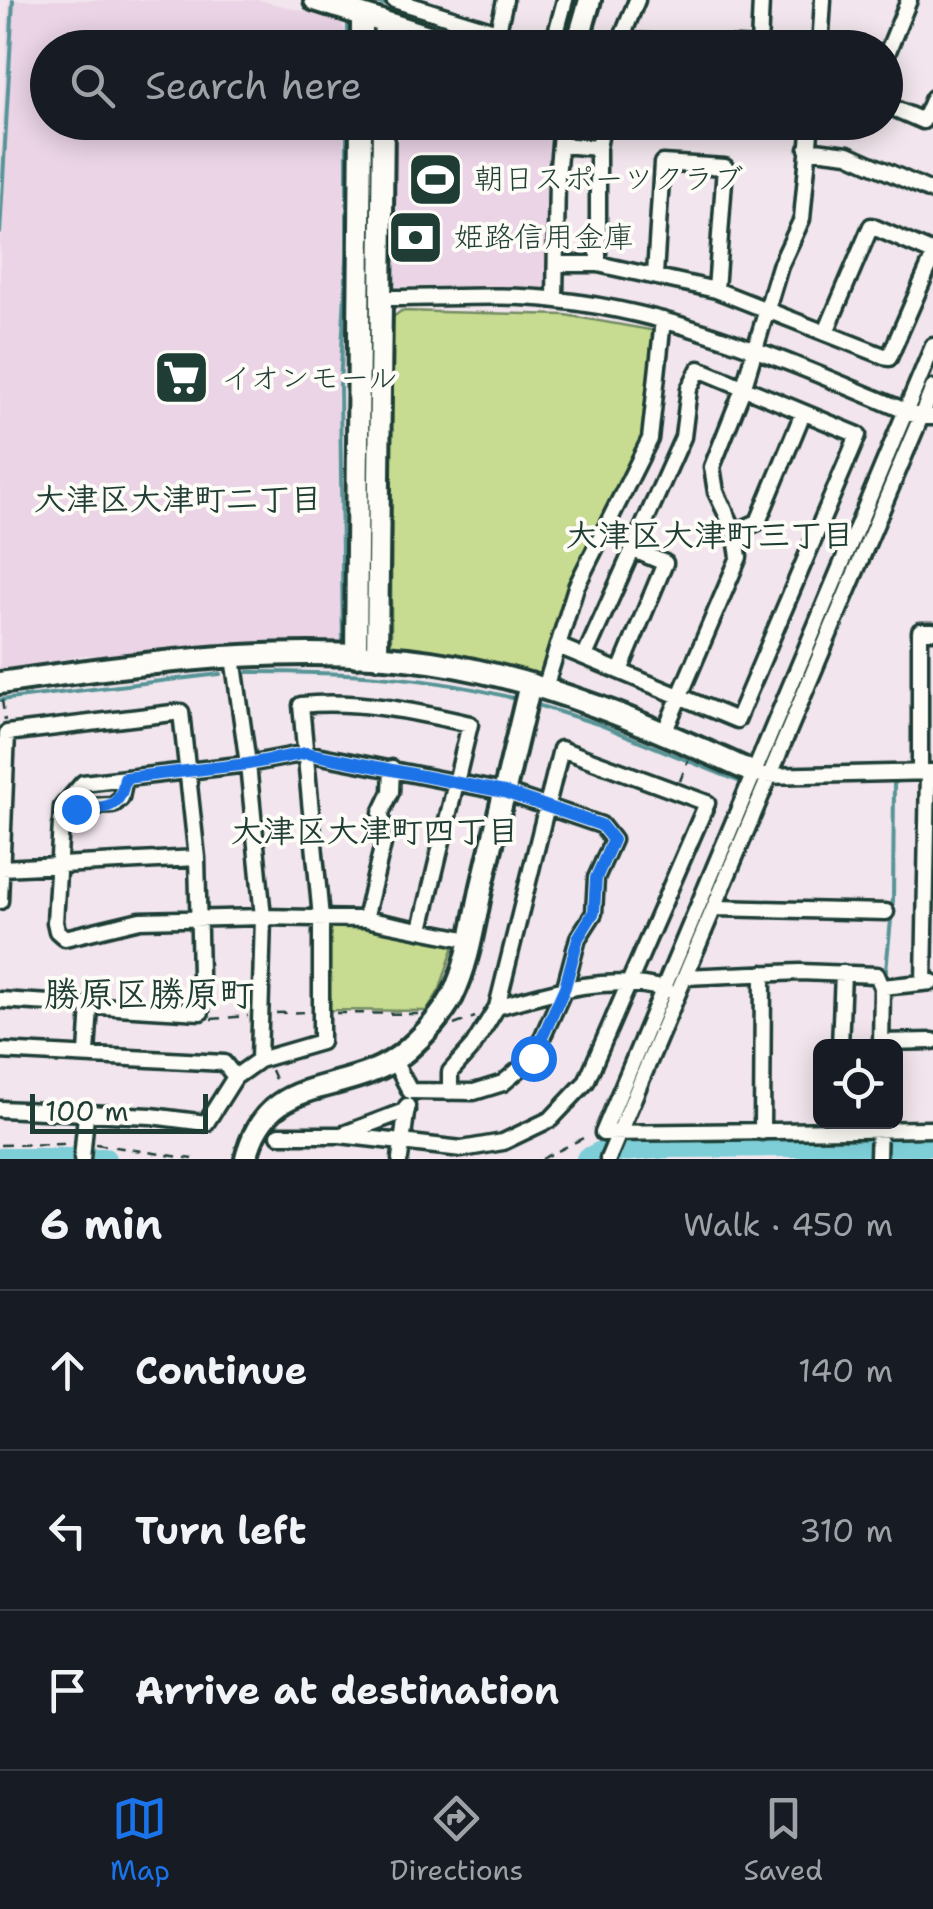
<!DOCTYPE html>
<html lang="en">
<head>
<meta charset="utf-8">
<style>
  body { margin:0; font-family:"Shantell Sans","Klee One",sans-serif; background:#20242c; color:#f1f3f6 }
  .controls { position:absolute; right:30px; bottom:30px; display:grid; overflow:hidden; border-radius:15px; box-shadow:0 5px 25px #0003 }
  .controls button { width:90px; height:90px; display:grid; place-items:center; padding:0; border:0; border-bottom:2px solid #363941; background:#171b24; color:#f1f3f6; font:50px sans-serif }
  .scale { position:absolute; left:30px; bottom:25px; width:178px; box-sizing:border-box; padding-left:10px; border:5px solid #1f3d34; border-top:0; font-size:28px; line-height:35px; white-space:nowrap; color:#1f3d34; -webkit-text-stroke:8px #fdfcf7; paint-order:stroke }
  .stop { position:absolute; width:30px; height:30px; margin:-22px; border:8px solid #1a73e8; border-radius:50%; background:#fff }
  .stop.end { background:#1a73e8; border-color:#fff; box-shadow:0 2px 10px #0008 }
  .list { margin:0; padding:0; list-style:none }
  h2 { display:flex; justify-content:space-between; align-items:center; height:130px; margin:0; padding:0 40px; font-size:42px }
  h2 small { font-size:32px; font-weight:400; color:#9ea1a6 }
  .list li { display:grid; grid-template-columns:65px 1fr auto; gap:30px; align-items:center; box-sizing:border-box; height:160px; padding:0 40px; border-top:2px solid #363941 }
  .list b { display:block; font-size:38px; white-space:nowrap }
  .list em { font-size:32px; font-style:normal; color:#9ea1a6 }
  .icon { flex:none; width:55px; height:55px; fill:none; stroke:currentColor; stroke-width:2; stroke-linecap:round; stroke-linejoin:round }
  .map { position:relative; flex:none; width:933px; height:1159px; overflow:hidden }
  .search { position:absolute; background:#171b24; box-shadow:0 5px 25px #0003; left:30px; right:30px; top:30px; height:110px; display:flex; align-items:center; gap:25px; box-sizing:border-box; padding:0 35px; border-radius:55px; color:#9ea1a6; font-size:38px }
  .sheet { height:610px; background:#171b24 }
  nav { display:flex; justify-content:space-around; align-items:center; box-sizing:border-box; height:140px; border-top:2px solid #363941; background:#171b24; font-size:28px; color:#9ea1a6 }
  nav a { display:grid; justify-items:center; gap:5px }
  nav .on { color:#1a73e8 }
  .map>svg:first-child { display:block }
  .built { fill:#ead4e6 }
  .green { fill:#c7dc91; stroke:#738c62; stroke-width:2.5 }
  .lines { fill:none; stroke-linecap:round; stroke-linejoin:round }
  .stream { stroke:#579496; stroke-width:4 }
  .river { stroke:#7dced7; stroke-width:22 }
  .street-casing { stroke:#1f3d34; stroke-width:21 }
  .secondary-casing { stroke:#1f3d34; stroke-width:28 }
  .path { stroke:#1f3d34; stroke-width:2.5; stroke-dasharray:10 8; stroke-linecap:butt }
  .street { stroke:#fdfcf7; stroke-width:14 }
  .secondary { stroke:#fdfcf7; stroke-width:20 }
  .route { stroke:#1a73e8; stroke-width:12 }
  .labels { text-anchor:middle; stroke-width:8; stroke-linejoin:round; paint-order:stroke }
  .poi-label { font-size:30px; fill:#1f3d34; stroke:#fdfcf7; text-anchor:start }
  .neighbourhood-label { font-size:32px; font-weight:bold; fill:#1f3d34; stroke:#fdfcf7 }
  .quarter-label { font-size:35px; font-weight:bold; fill:#1f3d34; stroke:#fdfcf7 }
</style>
</head>
<body>
<div class="map">
<svg width="933" height="1159" viewBox="0 0 933 1159">
  <rect width="100%" height="100%" fill="#f2e5ed"/>
  <filter id="ink" filterUnits="userSpaceOnUse"><feTurbulence type="fractalNoise" baseFrequency=".01" numOctaves="2"/><feDisplacementMap in="SourceGraphic" scale="20" xChannelSelector="R" yChannelSelector="G"/><feConvolveMatrix kernelMatrix="1 2 1 2 8 2 1 2 1" color-interpolation-filters="sRGB"/></filter>
  <g filter="url(#ink)">
    <!-- built -->
    <path class="built" d="M9 0H258L339 20 345 29V47L48 48V122L345 123 344 368 337 397 343 464V636L334 645 225 644 108 656 87 655 0 670V171Z
      M394 123H551L545 288 393 286Z"/>
    <!-- green -->
    <path class="green" d="M401 311 565 315 656 331 646 429 543 676 470 659 395 648 391 644 392 318Z
      M332 923 449 940 453 949 440 989 427 1011 326 1010 325 928Z"/>
    <g class="lines">
      <!-- stream -->
      <path class="stream" d="M370 0 393 7
        M348 48V20
        M562 48 576 0
        M0 233 13 0
        M343 648 340 385 347 258V122
        M248 672C341 672 430 675 520 700
        M0 700 220 674
        M534 704 598 724 745 784
        M885 980 893 900 894 784 900 779
        M852 981 877 985
        M599 1153 608 1135"/>
      <!-- river -->
      <path class="river" d="M0 1159H105
        M587 1159 599 1153 667 1147 933 1145"/>
      <defs>
        <path id="street" d="M394 0 549 48
          M620 41 759 47 761 0
          M618 47 637 0
          M494 48 505 0
          M552 48 565 0
          M820 48 823 0
          M886 56 909 0
          M886 105 923 121 933 98
          M603 122 598 148V264L716 290 889 358 933 257
          M560 145 598 148
          M807 149 848 154 933 192
          M556 264H598
          M655 275 662 163 725 167 716 290
          M381 298C439 299 500 293 557 300 686 314 803 368 920 417H933
          M555 299 557 178 562 122
          M826 332 871 226 933 253
          M933 346 603 1133 933 1129
          M735 532 758 522 803 413
          M558 646 737 720 858 435 699 369 689 389 683 437 585 656
          M233 657 248 764 263 917 259 1060
          M620 671 665 563 634 550
          M545 688 576 587 650 439 663 320
          M664 733 739 557 735 532 716 492 712 467 743 389 780 266 802 219 811 122
          M920 772V631H933
          M764 776 933 772
          M62 807 113 805 121 798 125 778
          M2 868 197 858
          M0 901 7 733 181 712 197 858 201 1012 0 1000
          M715 908 886 912
          M365 919 384 840 381 813 391 792 392 768
          M685 977 800 972 877 975 882 987 881 1046
          M924 983 928 773
          M882 987 932 982
          M497 1007C552 991 611 973 667 990
          M881 1042 933 1041
          M840 1046 843 973
          M0 1051 224 1063 235 1077
          M87 1053 90 1006
          M394 1061 410 1091 474 1092 503 1083 533 1058 565 987 578 938 594 913 596 878 613 840 601 825 504 792 306 753 248 764 83 783 62 807 55 922 57 931 65 938 140 920 263 917 365 919 470 940
          M0 1109 151 1116 206 1123 235 1077 259 1060 321 1042V918L301 705C356 699 417 712 470 724L421 929
          M762 1132 763 973
          M279 1135H340L462 1149 503 1142 551 1119 586 1082 707 803 561 749 497 1007 473 1046 450 1072V1092
          M341 1135 407 1110
          M82 1159 86 1115
          M400 1159 407 1106
          M608 1159 933 388
          M878 1159 879 1122"/>
        <path id="secondary" d="M315 0 466 48
          M362 48V16
          M384 48 385 23
          M576 48 590 0
          M356 656 361 122
          M377 657 383 122
          M0 683C137 663 293 642 431 662 544 679 651 726 754 773
          M246 1159C267 1067 350 1101 407 1050 424 1035 441 1017 452 997 469 963 474 922 482 886 498 818 514 751 530 684"/>
      </defs>
      <!-- street casing -->
      <use href="#street" class="street-casing"/>
      <!-- secondary casing -->
      <use href="#secondary" class="secondary-casing"/>
      <!-- path -->
      <path class="path" d="M2 700 5 721
        M680 781 688 760
        M276 1013 308 1012
        M336 1013 418 1014
        M211 1019 248 1016
        M454 1025 475 1017
        M271 1070 278 1086
        M96 1144 193 1159
        M0 1145 68 1144
        M542 1159 589 1135"/>
      <!-- street -->
      <use href="#street" class="street"/>
      <!-- secondary -->
      <use href="#secondary" class="secondary"/>
    </g>
  </g>
  <g class="lines" filter="url(#ink)">
    <!-- route -->
    <path class="route" d="M76 809C105 807 120 812 125 778L248 764 306 753 504 792 601 825 613 840 596 878 594 912 578 938 565 987 533 1058"/>
  </g>
  <!-- icons -->
  <defs>
    <symbol id="stadium-square" viewBox="-11 -11 22 22"><rect x="-9" y="-9" width="18" height="18" rx="4" fill="#1f3d34" stroke="#fdfcf7"/><path d="M0-5a6.5 5 0 1 0 0 10a6.5 5 0 1 0 0-10ZM-3.5-1.8h7v3.6h-7Z" fill="#fff"/></symbol>
    <symbol id="bank-square" viewBox="-11 -11 22 22"><rect x="-9" y="-9" width="18" height="18" rx="4" fill="#1f3d34" stroke="#fdfcf7"/><path d="M-6-4H6V4H-6ZM0-2.3a2.3 2.3 0 1 0 0 4.6a2.3 2.3 0 1 0 0-4.6Z" fill="#fff"/></symbol>
    <symbol id="supermarket-square" viewBox="-11 -11 22 22"><rect x="-9" y="-9" width="18" height="18" rx="4" fill="#1f3d34" stroke="#fdfcf7"/><path d="M-6-5.5h2.5l.6 2H6L4.5 2H-2.5L-4.4-4H-6ZM-1.5 3.2a1.3 1.3 0 1 0 .1 0ZM3 3.2a1.3 1.3 0 1 0 .1 0Z" fill="#fff"/></symbol>
  </defs>
  <g fill-rule="evenodd">
    <use href="#stadium-square" x="404" y="148" width="63" height="63"/>
    <use href="#bank-square" x="384" y="206" width="63" height="63"/>
    <use href="#supermarket-square" x="150" y="346" width="63" height="63"/>
  </g>
  <g class="labels">
    <!-- poi labels -->
    <g class="poi-label">
      <text x="474" y="189">朝日スポーツクラブ</text>
      <text x="454" y="247">姫路信用金庫</text>
      <text x="221" y="388">イオンモール</text>
    </g>
    <!-- neighbourhood labels -->
    <g class="neighbourhood-label">
      <text x="178" y="510">大津区大津町二丁目</text>
      <text x="710" y="546">大津区大津町三丁目</text>
      <text x="375" y="842">大津区大津町四丁目</text>
    </g>
    <!-- quarter labels -->
    <g class="quarter-label">
      <text x="149" y="1006">勝原区勝原町</text>
    </g>
  </g>
</svg>
<div class="controls">
<button><svg class="icon" aria-label="locate" viewBox="0 0 24 24"><circle cx="12" cy="12" r="6"/><path d="M12 2v4M12 18v4M2 12h4M18 12h4"/></svg></button>
</div>
<div class="scale">100 m</div>
<div class="stop" style="left:533px;top:1058px"></div>
<div class="stop end" style="left:76px;top:809px"></div>
<div class="search"><svg class="icon" aria-label="search" viewBox="0 0 24 24"><circle cx="10" cy="10" r="6"/><path d="M15 15l6 6"/></svg>Search here</div>
</div>
<section class="sheet">
<h2>6 min<small>Walk · 450 m</small></h2>
<ul class="list">
<li><svg class="icon" aria-label="ahead" viewBox="0 0 24 24"><path d="M12 20V5M6 11l6-6 6 6"/></svg><div><b>Continue</b></div><em>140 m</em></li>
<li><svg class="icon" aria-label="left" viewBox="0 0 24 24"><path d="M17 20v-9H6M10 6l-5 5 5 5"/></svg><div><b>Turn left</b></div><em>310 m</em></li>
<li><svg class="icon" aria-label="arrive" viewBox="0 0 24 24"><path d="M6 21V4h12l-3 4 3 4H6"/></svg><div><b>Arrive at destination</b></div></li>
</ul>
</section>
<nav>
<a class="on"><svg class="icon" aria-label="map" viewBox="0 0 24 24"><path d="M3 6l6-2 6 2 6-2v14l-6 2-6-2-6 2zM9 4v14M15 6v14"/></svg>Map</a>
<a><svg class="icon" aria-label="directions" viewBox="0 0 24 24"><path d="M12 3l9 9-9 9-9-9zM9 14v-3h6M13 9l2 2-2 2"/></svg>Directions</a>
<a><svg class="icon" aria-label="saved" viewBox="0 0 24 24"><path d="M7 4h10v16l-5-4-5 4z"/></svg>Saved</a>
</nav>
</body>
</html>
